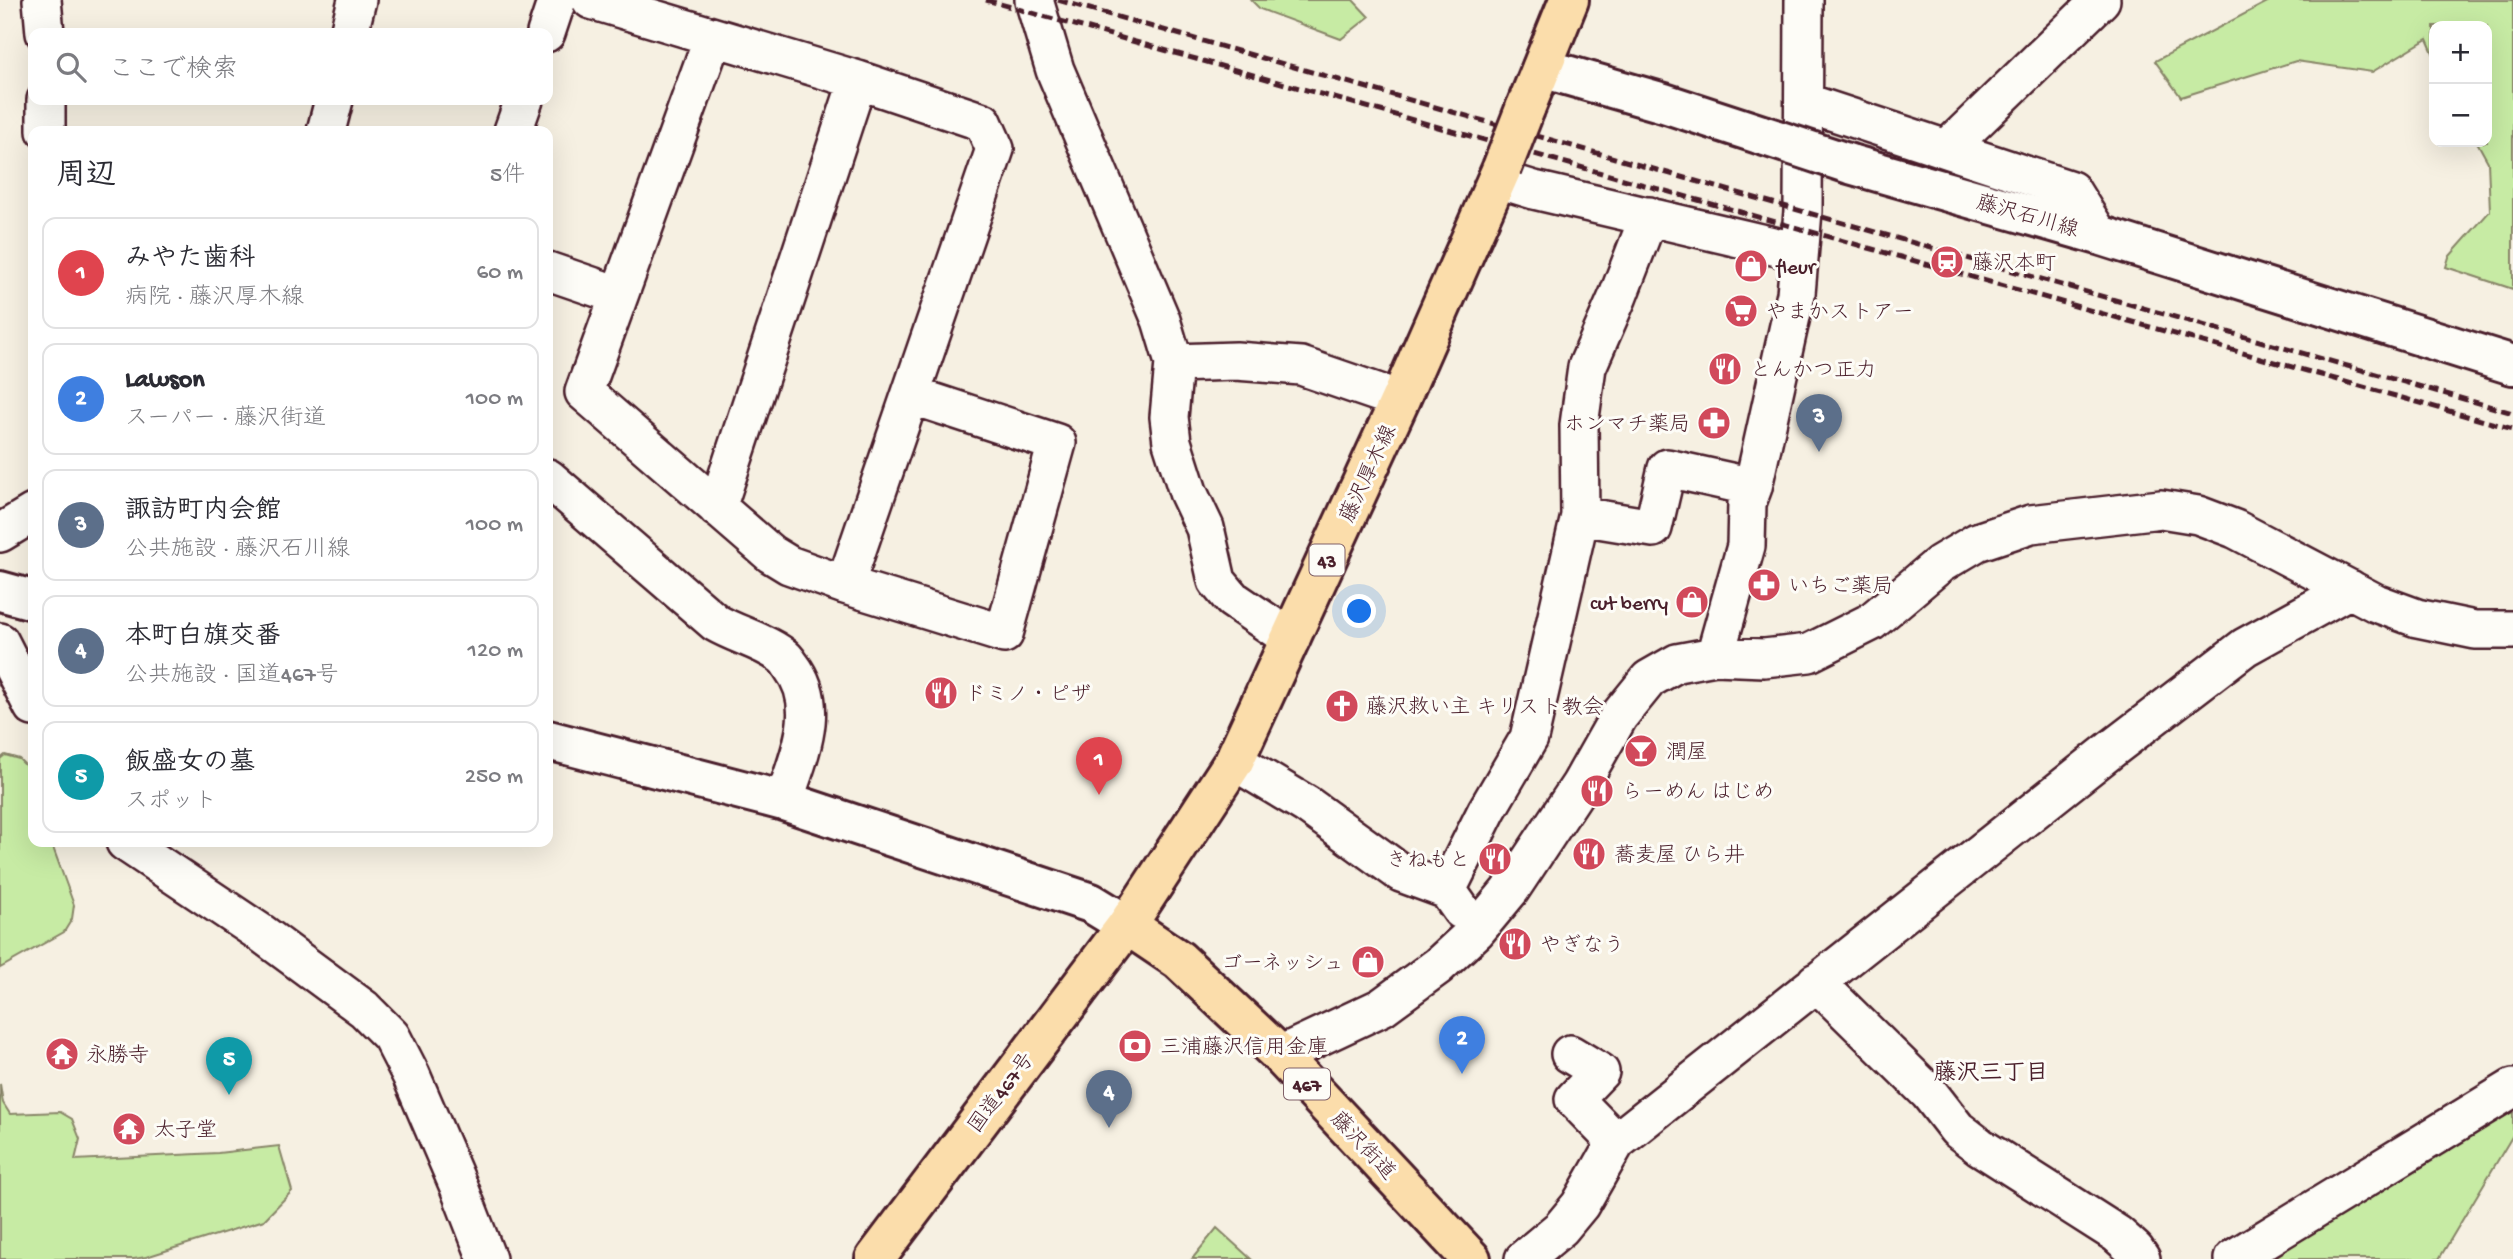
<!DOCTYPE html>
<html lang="ja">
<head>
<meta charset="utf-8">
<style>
  body { margin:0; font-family:"Gochi Hand","Klee One",sans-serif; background:#f7f7f7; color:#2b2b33 }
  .controls { position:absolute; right:21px; top:21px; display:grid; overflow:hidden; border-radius:14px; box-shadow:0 7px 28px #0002 }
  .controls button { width:63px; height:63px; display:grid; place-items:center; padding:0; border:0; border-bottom:2px solid #e1e1e2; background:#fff; color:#2b2b33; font:35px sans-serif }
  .you { position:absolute; left:1360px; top:612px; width:24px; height:24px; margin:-18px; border:5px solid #fff; border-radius:50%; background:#1a73e8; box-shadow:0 0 0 10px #1a73e833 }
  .badge { display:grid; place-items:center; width:46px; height:46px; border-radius:50%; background:#0b8043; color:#fff; font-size:23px; font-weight:700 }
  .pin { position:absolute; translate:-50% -58px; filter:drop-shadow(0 2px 4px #0008) }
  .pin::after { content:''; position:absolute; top:37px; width:24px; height:21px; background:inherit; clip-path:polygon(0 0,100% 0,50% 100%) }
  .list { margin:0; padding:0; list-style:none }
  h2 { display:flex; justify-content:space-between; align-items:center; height:91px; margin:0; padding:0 28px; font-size:30px }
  h2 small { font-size:23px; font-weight:400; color:#7c7c81 }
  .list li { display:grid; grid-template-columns:46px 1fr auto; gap:21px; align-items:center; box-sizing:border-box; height:112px; margin:0 14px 14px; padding:0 14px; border:2px solid #e1e1e2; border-radius:14px }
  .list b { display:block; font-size:26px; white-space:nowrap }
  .list p { margin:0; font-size:23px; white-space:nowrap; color:#7c7c81 }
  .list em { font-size:23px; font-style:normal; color:#7c7c81 }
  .icon { flex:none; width:38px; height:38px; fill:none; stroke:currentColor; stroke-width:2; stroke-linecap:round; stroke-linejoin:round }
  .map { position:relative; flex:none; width:2513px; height:1259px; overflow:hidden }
  .search { position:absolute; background:#fff; box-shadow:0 7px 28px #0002; left:28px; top:28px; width:525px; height:77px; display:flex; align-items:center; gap:18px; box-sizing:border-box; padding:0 24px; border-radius:14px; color:#7c7c81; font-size:26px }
  .panel { position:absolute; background:#fff; box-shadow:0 7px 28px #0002; left:28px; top:126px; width:525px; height:721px; border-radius:14px }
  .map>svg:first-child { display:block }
  .green { fill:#c7eba4; stroke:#888568; stroke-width:2 }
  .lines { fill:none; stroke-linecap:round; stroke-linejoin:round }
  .street-casing { stroke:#4a1f2b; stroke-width:42 }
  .secondary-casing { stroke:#4a1f2b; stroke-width:44 }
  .primary-casing { stroke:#4a1f2b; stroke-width:44 }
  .highway-casing { stroke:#4a1f2b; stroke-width:44 }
  .street { stroke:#fdfcf7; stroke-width:37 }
  .secondary { stroke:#fdfcf7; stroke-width:38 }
  .primary { stroke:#fbddab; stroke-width:38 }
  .highway { stroke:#fbddab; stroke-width:38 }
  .rail { stroke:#4a1f2b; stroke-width:5; stroke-dasharray:10 5; stroke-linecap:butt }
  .secondary-bridge-casing { stroke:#4a1f2b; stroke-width:44; stroke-linecap:butt }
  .primary-bridge-casing { stroke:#4a1f2b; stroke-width:44; stroke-linecap:butt }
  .secondary-bridge { stroke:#fdfcf7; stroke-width:38 }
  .primary-bridge { stroke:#fbddab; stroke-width:38 }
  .labels { text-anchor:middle; stroke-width:6; stroke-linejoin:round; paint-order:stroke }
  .shield { fill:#fdfcf7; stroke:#806168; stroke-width:2 }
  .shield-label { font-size:19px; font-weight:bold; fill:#4a1f2b }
  .street-label { font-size:21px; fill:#4a1f2b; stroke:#fdfcf7 }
  .poi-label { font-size:21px; fill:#4a1f2b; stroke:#fdfcf7; text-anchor:start }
  .neighbourhood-label { font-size:23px; font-weight:bold; fill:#4a1f2b; stroke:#fdfcf7 }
</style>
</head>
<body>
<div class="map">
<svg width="2513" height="1259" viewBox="0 0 2513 1259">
  <rect width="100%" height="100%" fill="#f6f0e2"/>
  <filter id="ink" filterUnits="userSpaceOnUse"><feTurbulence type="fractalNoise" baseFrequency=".0143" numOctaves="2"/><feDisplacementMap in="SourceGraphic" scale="14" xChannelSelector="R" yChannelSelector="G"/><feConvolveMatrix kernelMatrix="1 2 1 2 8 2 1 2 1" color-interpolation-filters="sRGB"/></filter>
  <g filter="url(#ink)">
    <!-- green -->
    <path class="green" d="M1251 0H1353L1369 17 1341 39 1260 9Z
      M2271 0H2513V289L2446 267 2449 257 2490 211 2488 162 2477 142H2487V26H2434V55L2427 39 2372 72 2296 61 2181 97 2155 61Z
      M5 755 19 759 33 773V842H51L74 905 72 919 64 932 0 968V759Z
      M0 1084 3 1103 10 1114 60 1112 72 1119 80 1139 75 1160 218 1153 279 1146 292 1191 264 1220 146 1257 134 1259H0Z
      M2513 1109V1135L2439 1259H2266Z
      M1217 1228 1251 1259H1192Z"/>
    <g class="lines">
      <defs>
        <path id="street" d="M42 0 45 33
          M591 0 858 80 983 122 995 149 845 585
          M1034 0 1055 70 1161 320 1174 363 1236 361 1301 366 1400 400
          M349 33 357 0
          M546 33 557 0
          M713 37 584 392 771 554 789 565 845 585 1004 634 1057 443 911 395
          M46 100V131
          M1804 102 2071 190 2099 235
          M326 131 334 100
          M513 131 524 100
          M1947 149 2101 0
          M1498 179 1534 190 1799 252
          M548 271 618 295
          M1174 363 1169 417 1172 442 1188 492 1205 528 1217 581 1232 599 1291 639
          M548 478 716 623C737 635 760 640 780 654 785 657 788 661 791 666 823 707 798 757 784 801
          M717 508 858 80
          M1580 516 1653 528 1667 468 1753 487
          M0 533 33 513
          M0 642 33 707
          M1715 656 1746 546 1747 503 1753 487 1796 294 1803 211 1804 0
          M1234 761 1307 805 1401 873 1447 890 1461 910
          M125 842 261 933 364 1009 391 1036 411 1075 459 1187 487 1259
          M1447 890 1487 810 1529 738 1580 516 1579 425 1587 367 1618 296 1649 216
          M1816 982 1929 1093 1957 1129 1979 1146 2117 1234 2135 1250 2141 1259
          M1570 1054 1600 1072 1574 1099 1616 1142
          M1280 1055 1382 1007 1438 966 1476 931 1511 889 1580 785 1619 716 1649 679 1677 663 1715 656 1764 658 1809 653 1871 622 1940 564 1977 542 2031 524 2161 509 2198 515 2235 529 2376 603 2417 618 2475 630H2513
          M1524 1259 1561 1228 1580 1205 1616 1142 2113 748 2245 647 2350 589
          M2233 1259 2513 1088"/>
        <path id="secondary" d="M1542 68 1664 103 1762 135
          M1850 164 2099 235 2513 365
          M0 591 33 600
          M548 740 784 801 1091 903 1127 925"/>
        <path id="primary" d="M1525 109 1569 0
          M1127 925 1234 761 1400 400 1502 168"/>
        <path id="highway" d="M875 1259 1127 925 1179 960 1280 1055 1471 1259"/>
      </defs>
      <!-- street casing -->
      <use href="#street" class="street-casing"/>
      <!-- secondary casing -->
      <use href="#secondary" class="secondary-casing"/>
      <!-- primary casing -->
      <use href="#primary" class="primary-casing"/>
      <!-- highway casing -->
      <use href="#highway" class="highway-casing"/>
      <!-- street -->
      <use href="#street" class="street"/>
      <!-- secondary -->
      <use href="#secondary" class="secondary"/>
      <!-- primary -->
      <use href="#primary" class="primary"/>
      <!-- highway -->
      <use href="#highway" class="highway"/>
      <!-- rail -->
      <path class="rail" d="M986 0 2513 429
        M1058 0 2513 413"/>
      <defs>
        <path id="secondary-bridge" d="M1762 135 1850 164"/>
        <path id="primary-bridge" d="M1502 168 1525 109"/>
      </defs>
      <!-- secondary-bridge casing -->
      <use href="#secondary-bridge" class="secondary-bridge-casing"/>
      <!-- primary-bridge casing -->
      <use href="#primary-bridge" class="primary-bridge-casing"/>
      <!-- secondary-bridge -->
      <use href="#secondary-bridge" class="secondary-bridge"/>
      <!-- primary-bridge -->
      <use href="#primary-bridge" class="primary-bridge"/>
    </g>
  </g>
  <!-- icons -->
  <defs>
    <symbol id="station-disc" viewBox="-11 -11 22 22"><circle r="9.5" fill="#d1495b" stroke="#fdfcf7"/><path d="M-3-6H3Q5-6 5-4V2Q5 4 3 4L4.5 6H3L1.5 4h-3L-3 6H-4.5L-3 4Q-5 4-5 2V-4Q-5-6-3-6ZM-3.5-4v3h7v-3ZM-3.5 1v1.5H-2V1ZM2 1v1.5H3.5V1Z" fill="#fff"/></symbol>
    <symbol id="shop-disc" viewBox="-11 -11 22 22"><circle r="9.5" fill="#d1495b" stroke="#fdfcf7"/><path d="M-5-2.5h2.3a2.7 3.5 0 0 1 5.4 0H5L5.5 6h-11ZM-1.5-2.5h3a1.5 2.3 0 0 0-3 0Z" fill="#fff"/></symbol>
    <symbol id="supermarket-disc" viewBox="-11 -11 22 22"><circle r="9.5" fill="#d1495b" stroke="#fdfcf7"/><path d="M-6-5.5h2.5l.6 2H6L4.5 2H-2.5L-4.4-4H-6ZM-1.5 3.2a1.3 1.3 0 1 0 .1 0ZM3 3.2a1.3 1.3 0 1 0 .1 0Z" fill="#fff"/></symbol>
    <symbol id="restaurant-disc" viewBox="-11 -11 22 22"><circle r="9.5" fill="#d1495b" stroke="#fdfcf7"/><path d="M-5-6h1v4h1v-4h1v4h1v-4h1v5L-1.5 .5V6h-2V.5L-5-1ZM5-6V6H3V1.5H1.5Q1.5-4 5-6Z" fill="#fff"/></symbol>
    <symbol id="pharmacy-disc" viewBox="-11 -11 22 22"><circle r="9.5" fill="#d1495b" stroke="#fdfcf7"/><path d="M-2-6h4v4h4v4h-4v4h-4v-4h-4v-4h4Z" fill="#fff"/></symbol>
    <symbol id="church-disc" viewBox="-11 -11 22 22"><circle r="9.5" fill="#d1495b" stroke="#fdfcf7"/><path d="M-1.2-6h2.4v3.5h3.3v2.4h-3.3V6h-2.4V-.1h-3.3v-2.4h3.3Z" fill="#fff"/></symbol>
    <symbol id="bar-disc" viewBox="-11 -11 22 22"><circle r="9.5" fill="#d1495b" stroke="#fdfcf7"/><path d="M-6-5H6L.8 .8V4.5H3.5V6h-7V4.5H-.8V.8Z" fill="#fff"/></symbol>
    <symbol id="bank-disc" viewBox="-11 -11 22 22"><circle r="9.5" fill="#d1495b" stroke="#fdfcf7"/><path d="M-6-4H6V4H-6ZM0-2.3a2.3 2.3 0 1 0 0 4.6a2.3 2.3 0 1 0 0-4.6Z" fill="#fff"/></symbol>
    <symbol id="temple-disc" viewBox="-11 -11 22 22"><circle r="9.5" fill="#d1495b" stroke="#fdfcf7"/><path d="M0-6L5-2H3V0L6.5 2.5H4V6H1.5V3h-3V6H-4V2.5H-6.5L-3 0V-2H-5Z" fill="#fff"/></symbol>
  </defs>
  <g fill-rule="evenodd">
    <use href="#station-disc" x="1928" y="243" width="38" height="38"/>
    <use href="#shop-disc" x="1732" y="247" width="38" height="38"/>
    <use href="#supermarket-disc" x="1722" y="292" width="38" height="38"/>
    <use href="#restaurant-disc" x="1706" y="350" width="38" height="38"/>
    <use href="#pharmacy-disc" x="1695" y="404" width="38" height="38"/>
    <use href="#pharmacy-disc" x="1745" y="566" width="38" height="38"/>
    <use href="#shop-disc" x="1673" y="583" width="38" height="38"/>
    <use href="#restaurant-disc" x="922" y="674" width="38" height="38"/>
    <use href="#church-disc" x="1323" y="687" width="38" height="38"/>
    <use href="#bar-disc" x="1622" y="732" width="38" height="38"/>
    <use href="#restaurant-disc" x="1578" y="772" width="38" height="38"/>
    <use href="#restaurant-disc" x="1570" y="835" width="38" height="38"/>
    <use href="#restaurant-disc" x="1476" y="840" width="38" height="38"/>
    <use href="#restaurant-disc" x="1496" y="925" width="38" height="38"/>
    <use href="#shop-disc" x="1349" y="943" width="38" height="38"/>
    <use href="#bank-disc" x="1116" y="1027" width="38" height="38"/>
    <use href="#temple-disc" x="43" y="1035" width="38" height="38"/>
    <use href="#temple-disc" x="110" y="1110" width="38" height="38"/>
  </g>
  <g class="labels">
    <!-- shield labels -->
    <g class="shield">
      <rect x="1309.5" y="544.5" width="35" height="31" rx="5"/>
      <rect x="1284" y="1068.5" width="46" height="31" rx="5"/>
    </g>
    <g class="shield-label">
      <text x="1327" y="567">43</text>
      <text x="1307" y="1091">467</text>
    </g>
    <!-- street labels -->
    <g class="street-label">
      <text transform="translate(2028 215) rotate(16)" y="7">藤沢石川線</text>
      <text transform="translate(1367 473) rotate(-65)" y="7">藤沢厚木線</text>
      <text transform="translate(1000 1092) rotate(-53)" y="7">国道467号</text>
      <text transform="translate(1364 1145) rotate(47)" y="7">藤沢街道</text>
    </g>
    <!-- poi labels -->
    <g class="poi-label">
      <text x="1972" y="269">藤沢本町</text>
      <text x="1776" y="273">fleur</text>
      <text x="1766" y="318">やまかストアー</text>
      <text x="1750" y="376">とんかつ正力</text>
      <text x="1690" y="430" text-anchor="end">ホンマチ薬局</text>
      <text x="1788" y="592">いちご薬局</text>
      <text x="1668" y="609" text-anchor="end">cut berry</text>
      <text x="965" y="700">ドミノ・ピザ</text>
      <text x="1366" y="713">藤沢救い主 キリスト教会</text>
      <text x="1666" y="758">潤屋</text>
      <text x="1622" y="798">らーめん はじめ</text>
      <text x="1614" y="861">蕎麦屋 ひら井</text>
      <text x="1470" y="866" text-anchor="end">きねもと</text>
      <text x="1540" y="951">やぎなう</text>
      <text x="1344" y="969" text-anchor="end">ゴーネッシュ</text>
      <text x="1160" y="1053">三浦藤沢信用金庫</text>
      <text x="86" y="1061">永勝寺</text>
      <text x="154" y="1136">太子堂</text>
    </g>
    <!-- neighbourhood labels -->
    <g class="neighbourhood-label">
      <text x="1991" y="1079">藤沢三丁目</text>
    </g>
  </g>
</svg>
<div class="controls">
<button>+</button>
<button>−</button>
</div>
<div class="you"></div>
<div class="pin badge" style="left:1099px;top:795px;background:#e0444e">1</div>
<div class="pin badge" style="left:1462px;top:1074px;background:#3f7fe0">2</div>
<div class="pin badge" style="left:1819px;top:452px;background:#5c6f8a">3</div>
<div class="pin badge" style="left:1109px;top:1128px;background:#5c6f8a">4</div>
<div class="pin badge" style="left:229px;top:1095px;background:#0f9aa8">5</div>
<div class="search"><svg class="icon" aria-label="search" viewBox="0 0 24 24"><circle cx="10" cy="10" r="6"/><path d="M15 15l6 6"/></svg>ここで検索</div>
<section class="panel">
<h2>周辺<small>5件</small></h2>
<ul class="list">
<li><span class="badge" style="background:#e0444e">1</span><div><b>みやた歯科</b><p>病院 · 藤沢厚木線</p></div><em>60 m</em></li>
<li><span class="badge" style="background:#3f7fe0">2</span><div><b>Lawson</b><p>スーパー · 藤沢街道</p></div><em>100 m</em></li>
<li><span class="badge" style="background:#5c6f8a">3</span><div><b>諏訪町内会館</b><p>公共施設 · 藤沢石川線</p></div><em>100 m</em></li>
<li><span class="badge" style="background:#5c6f8a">4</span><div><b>本町白旗交番</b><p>公共施設 · 国道467号</p></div><em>120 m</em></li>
<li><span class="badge" style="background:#0f9aa8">5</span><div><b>飯盛女の墓</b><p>スポット</p></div><em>250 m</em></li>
</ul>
</section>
</div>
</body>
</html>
